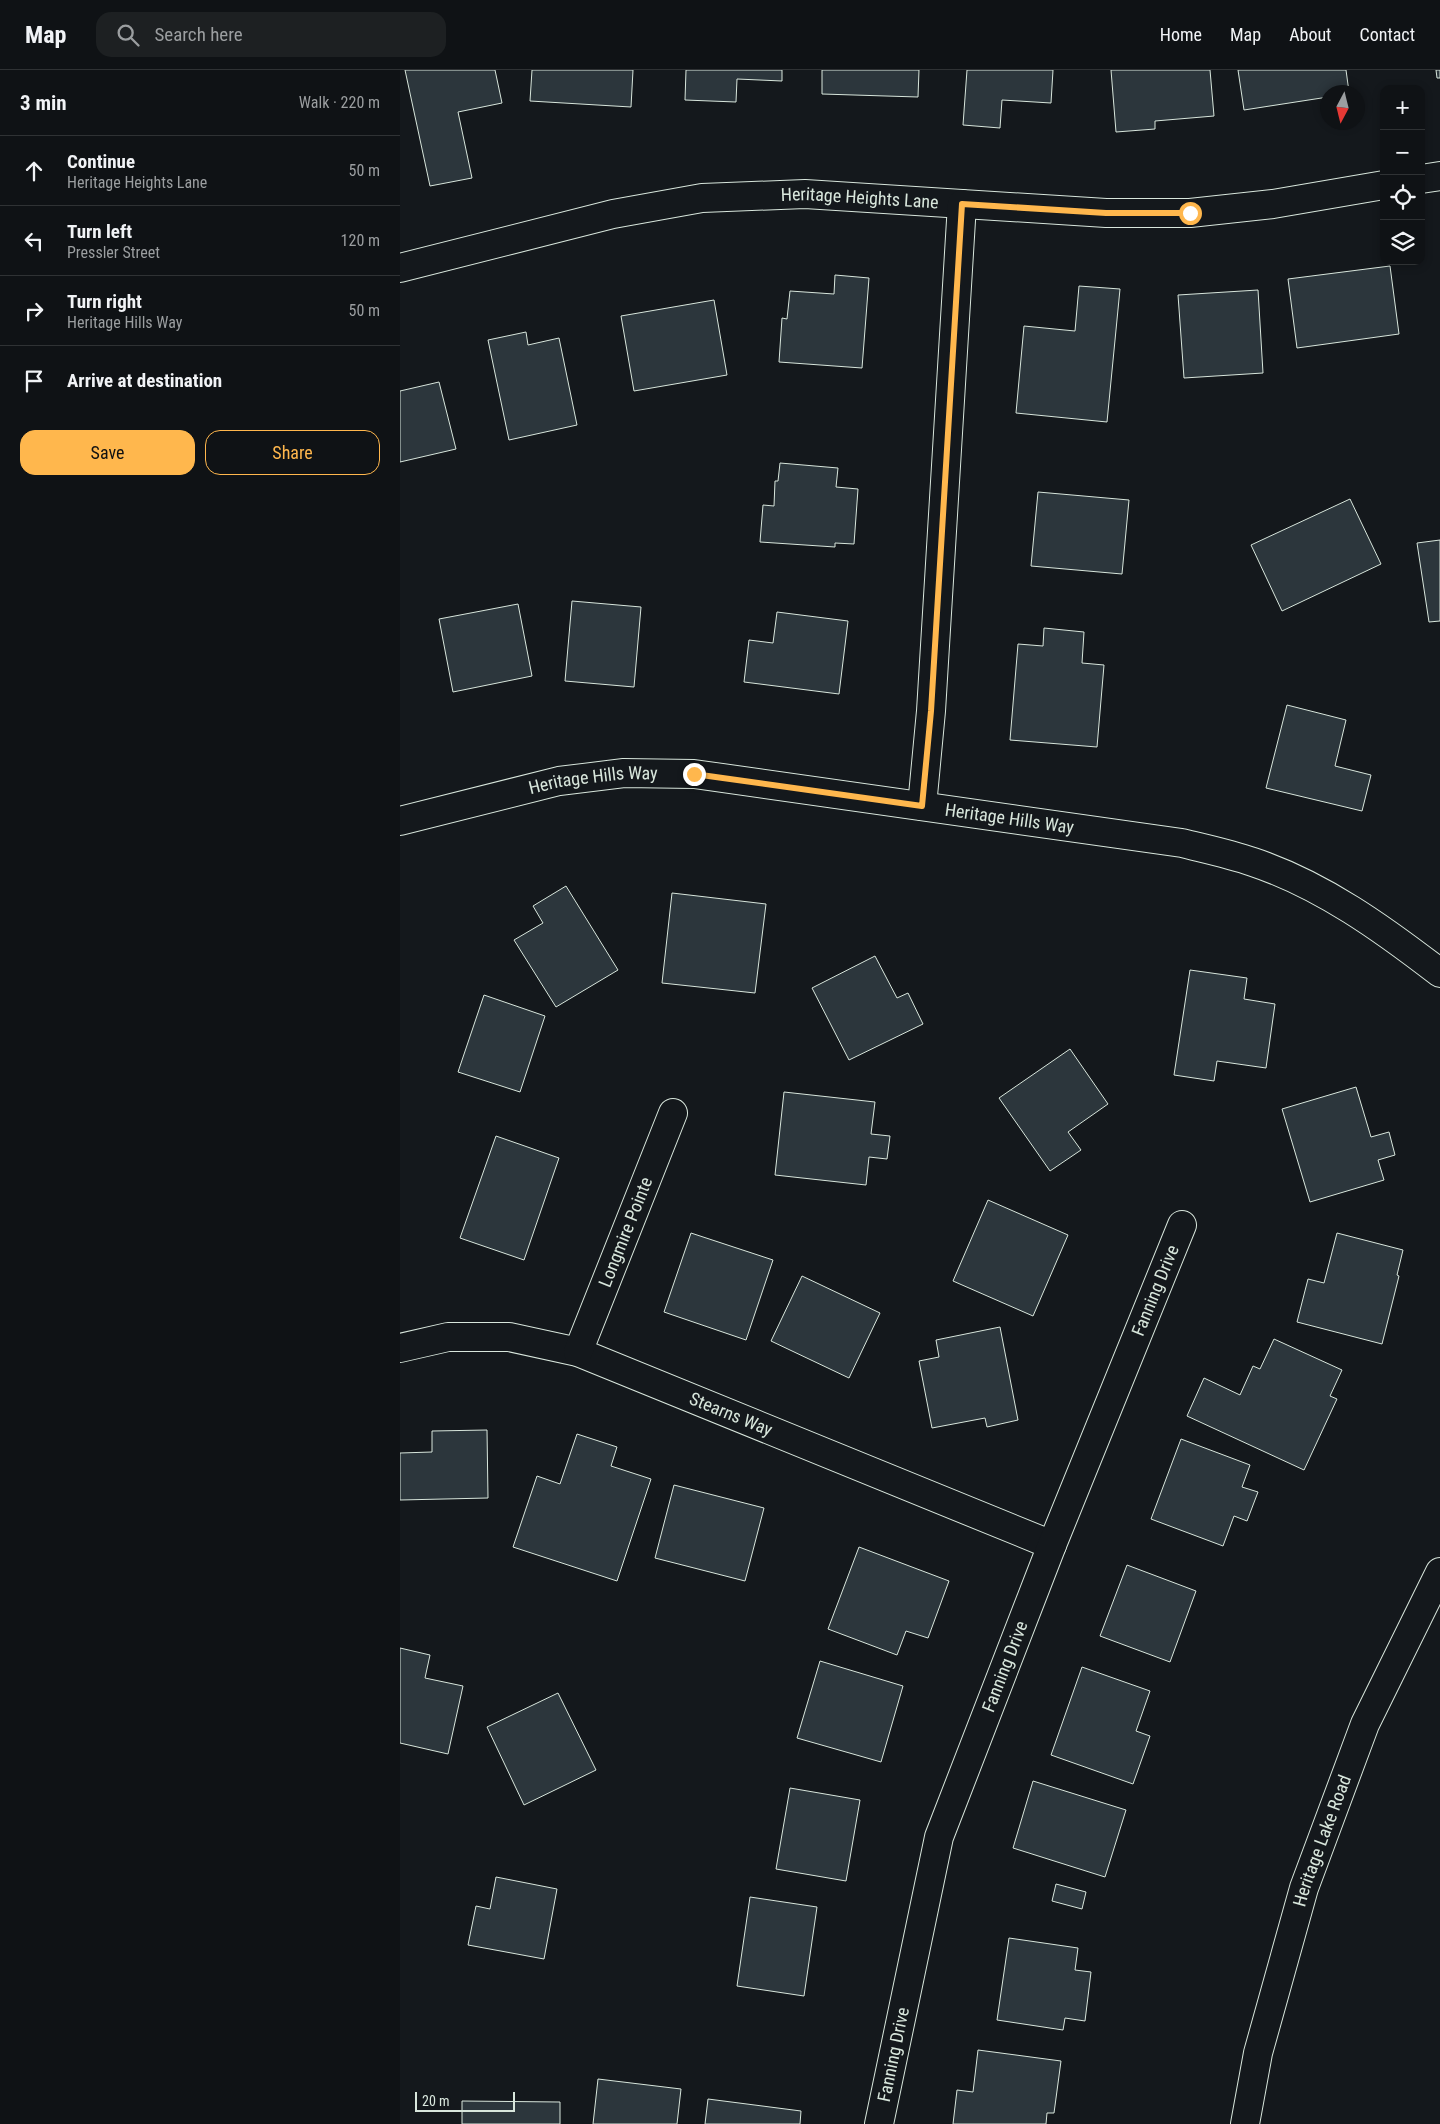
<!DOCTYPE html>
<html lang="en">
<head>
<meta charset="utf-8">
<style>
  body { margin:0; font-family:"Roboto Condensed",sans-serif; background:#1d2022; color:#f1f3f6 }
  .controls { position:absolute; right:15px; top:15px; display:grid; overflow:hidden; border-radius:10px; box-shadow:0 2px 8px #0003 }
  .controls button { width:45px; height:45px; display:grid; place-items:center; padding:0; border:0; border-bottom:1px solid #2f3234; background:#0f1215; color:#f1f3f6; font:25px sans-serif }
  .compass { position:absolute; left:920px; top:15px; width:45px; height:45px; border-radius:50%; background:#0f1215; box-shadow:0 2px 8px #0003; rotate:187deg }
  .scale { position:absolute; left:15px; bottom:12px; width:100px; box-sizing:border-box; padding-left:5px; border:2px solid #d8e6dc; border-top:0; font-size:14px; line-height:18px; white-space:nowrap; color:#d8e6dc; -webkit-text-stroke:4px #14181c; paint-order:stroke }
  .stop { position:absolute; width:15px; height:15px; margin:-11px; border:4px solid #ffb74d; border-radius:50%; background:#fff }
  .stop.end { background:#ffb74d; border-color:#fff; box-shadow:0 1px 5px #0008 }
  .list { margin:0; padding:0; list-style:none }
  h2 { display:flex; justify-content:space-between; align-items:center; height:65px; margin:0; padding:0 20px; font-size:21px }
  h2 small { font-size:16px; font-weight:400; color:#9b9ea0 }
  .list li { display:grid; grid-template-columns:32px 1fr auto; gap:15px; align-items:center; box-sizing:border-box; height:70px; padding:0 20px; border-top:1px solid #2f3234 }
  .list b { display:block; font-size:19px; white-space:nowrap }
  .list p { margin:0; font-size:16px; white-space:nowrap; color:#9b9ea0 }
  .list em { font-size:16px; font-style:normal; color:#9b9ea0 }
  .actions { display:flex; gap:10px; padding:15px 20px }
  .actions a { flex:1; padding:11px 0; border:1px solid #ffb74d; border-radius:15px; text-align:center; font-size:18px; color:#ffb74d }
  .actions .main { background:#ffb74d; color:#111 }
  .icon { flex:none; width:28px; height:28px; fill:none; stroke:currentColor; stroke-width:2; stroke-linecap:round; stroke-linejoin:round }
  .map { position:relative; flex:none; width:1040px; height:2054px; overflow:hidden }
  header { display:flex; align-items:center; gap:30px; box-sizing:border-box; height:70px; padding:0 25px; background:#0f1215; border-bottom:1px solid #2f3234 }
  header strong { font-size:24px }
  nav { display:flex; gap:28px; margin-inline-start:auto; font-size:18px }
  .search { width:350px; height:45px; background:#1d2022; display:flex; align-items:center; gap:12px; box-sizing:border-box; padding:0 18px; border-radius:15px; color:#9b9ea0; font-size:19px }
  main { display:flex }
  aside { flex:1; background:#0f1215 }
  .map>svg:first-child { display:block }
  .building { fill:#2c363c; stroke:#d8e6dc }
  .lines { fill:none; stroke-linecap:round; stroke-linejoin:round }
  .minor-casing { stroke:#d8e6dc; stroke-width:30 }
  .major-casing { stroke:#d8e6dc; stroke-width:30 }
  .minor { stroke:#14181c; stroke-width:28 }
  .major { stroke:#14181c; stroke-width:28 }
  .route { stroke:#ffb74d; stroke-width:6 }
  .labels { text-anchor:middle; stroke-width:4; stroke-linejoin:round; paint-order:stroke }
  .street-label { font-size:18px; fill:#d8e6dc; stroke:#14181c }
</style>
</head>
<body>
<header>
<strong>Map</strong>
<div class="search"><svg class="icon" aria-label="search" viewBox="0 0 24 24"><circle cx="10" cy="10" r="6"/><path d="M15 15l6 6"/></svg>Search here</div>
<nav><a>Home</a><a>Map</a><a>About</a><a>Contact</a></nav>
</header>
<main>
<aside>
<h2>3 min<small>Walk · 220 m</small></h2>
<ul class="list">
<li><svg class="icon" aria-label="ahead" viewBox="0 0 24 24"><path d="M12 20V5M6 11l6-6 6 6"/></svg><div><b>Continue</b><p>Heritage Heights Lane</p></div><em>50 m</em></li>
<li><svg class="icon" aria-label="left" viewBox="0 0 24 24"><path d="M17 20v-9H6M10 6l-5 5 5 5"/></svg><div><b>Turn left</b><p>Pressler Street</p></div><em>120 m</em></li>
<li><svg class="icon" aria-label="right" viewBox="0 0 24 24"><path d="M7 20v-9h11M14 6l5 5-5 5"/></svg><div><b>Turn right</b><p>Heritage Hills Way</p></div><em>50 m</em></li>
<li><svg class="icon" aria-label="arrive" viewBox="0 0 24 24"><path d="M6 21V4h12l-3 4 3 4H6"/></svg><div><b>Arrive at destination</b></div></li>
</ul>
<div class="actions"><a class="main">Save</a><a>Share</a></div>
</aside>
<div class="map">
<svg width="1040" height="2054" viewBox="0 0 1040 2054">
  <rect width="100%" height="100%" fill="#14181c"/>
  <!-- building -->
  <path class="building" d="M5 0H95L102 33 58 42 72 108 30 116Z
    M132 0H233L231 37 130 31Z
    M286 0H382V11L337 9 336 32 285 30Z
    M422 0H519L518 27 422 24Z
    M567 0H653L651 33 602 30 600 58 563 55Z
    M711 0H810L814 46 755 51V59L716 62Z
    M838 0H946L949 22H928V27L844 40Z
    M1036 0H1040V8H1037Z
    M990 196 999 264 897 278 888 209Z
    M435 205 469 208 462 298 379 292 382 248 387 249 390 221 434 224Z
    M679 216 720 219 707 352 616 343 624 256 675 261Z
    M858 220 863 303 784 308 778 225Z
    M314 230 327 305 234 321 221 246Z
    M126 262 128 275 159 268 177 355 109 370 88 270Z
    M39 312 56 379 0 392V321Z
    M380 393 438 398 436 417 458 419 454 474 435 473V477L360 472 363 435 374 436 375 411H378Z
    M638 422 729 430 722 504 631 496Z
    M950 429 981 494 882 541 851 475Z
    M1040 470V551L1029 552 1017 473Z
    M172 531 241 537 234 617 165 611Z
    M118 534 132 606 53 622 39 549Z
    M377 542 448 551 439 624 344 612 349 570 373 573Z
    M644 558 684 562 682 593 704 595 697 677 610 670 618 574 643 576Z
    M887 635 946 650 935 696 971 705 962 741 866 718Z
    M166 816 218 900 156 937 114 870 143 853 133 836Z
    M272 823 366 834 355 923 262 913Z
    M475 886 497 928 508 923 523 954 449 990 412 918Z
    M790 900 847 908 844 929 875 934 866 998 817 991 814 1011 774 1005Z
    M84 925 145 946 120 1022 58 1002Z
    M670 979 708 1034 668 1062 681 1080 650 1101 599 1028Z
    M956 1017 971 1067 989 1062 995 1085 978 1090 984 1110 910 1132 882 1039Z
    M384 1022 475 1032 471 1064 490 1066 487 1089 469 1087 466 1115 375 1105Z
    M96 1066 159 1088 124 1190 60 1168Z
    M588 1130 668 1165 633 1246 553 1211Z
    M291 1163 373 1190 346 1270 264 1242Z
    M937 1163 1003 1180 997 1205 999 1206 982 1274 897 1252 908 1209 924 1213Z
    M402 1206 480 1243 449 1308 371 1271Z
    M600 1257 618 1350 587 1357 585 1348 532 1358 519 1291 539 1287 536 1270Z
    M874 1269 942 1300 930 1326 937 1329 904 1400 787 1346 804 1308 840 1325 853 1296 860 1299Z
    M87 1360 88 1428 0 1430V1383L32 1382V1361Z
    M177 1364 217 1377 211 1396 251 1409 217 1511 113 1477 137 1406 160 1414Z
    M781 1369 850 1395 842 1417 858 1422 847 1451 834 1446 823 1476 751 1449Z
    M274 1415 364 1438 345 1511 255 1488Z
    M459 1477 549 1511 528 1568 506 1561 497 1585 428 1559Z
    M727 1495 796 1521 770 1592 700 1566Z
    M0 1578 30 1585 25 1608 63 1616 48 1684 0 1673Z
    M420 1591 503 1616 481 1692 397 1668Z
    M682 1597 750 1621 736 1661 750 1666 733 1714 651 1685Z
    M158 1623 196 1700 124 1735 87 1657Z
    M633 1711 726 1740 705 1807 613 1778Z
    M390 1718 460 1730 446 1811 376 1799Z
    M96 1807 157 1819 144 1889 68 1875 76 1836 90 1839Z
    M656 1814 686 1822 682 1839 652 1831Z
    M350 1827 417 1837 404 1926 337 1916Z
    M609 1868 678 1878 675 1900 691 1902 685 1951 665 1948 663 1960 597 1950Z
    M578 1980 661 1991 654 2043H647L646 2054H553L557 2020 573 2022Z
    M198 2009 281 2019 277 2054H193Z
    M308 2029 401 2041 400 2054H305Z
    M62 2031 160 2032V2054H62Z"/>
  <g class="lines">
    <defs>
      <g id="minor">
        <path d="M1021 109 1040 106"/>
        <path id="s1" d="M0 198 213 144 302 128 405 124 706 143H790L873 134 984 115"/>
        <path d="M522 736 531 641 562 134"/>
        <path id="s2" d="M0 751 159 711 224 703 294 704 782 773C806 779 830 784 853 792 922 815 983 859 1040 903"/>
        <path id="s3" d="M0 1278 48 1267H109L178 1282 652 1475"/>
        <path id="s4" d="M178 1282 273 1043"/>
        <path id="s5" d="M479 2054 539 1767 652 1475 782 1155"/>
      </g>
      <g id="major">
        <path id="s6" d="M845 2054 858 1983 904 1818 965 1654 1040 1502"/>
      </g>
    </defs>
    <!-- minor casing -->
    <use href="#minor" class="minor-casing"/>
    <!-- major casing -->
    <use href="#major" class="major-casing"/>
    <!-- minor -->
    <use href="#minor" class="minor"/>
    <!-- major -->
    <use href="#major" class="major"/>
  </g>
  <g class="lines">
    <!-- route -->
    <path class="route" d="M294 704 522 736 531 641 562 134 706 143H790"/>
  </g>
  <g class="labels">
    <!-- street labels -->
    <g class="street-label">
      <text dy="6" stroke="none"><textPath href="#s1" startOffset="468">Heritage Heights Lane</textPath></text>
      <text dy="6" stroke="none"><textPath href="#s2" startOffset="198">Heritage Hills Way</textPath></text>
      <text dy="6" stroke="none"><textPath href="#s2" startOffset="618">Heritage Hills Way</textPath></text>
      <text dy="6" stroke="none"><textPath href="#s4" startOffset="129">Longmire Pointe</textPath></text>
      <text dy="6" stroke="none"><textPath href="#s5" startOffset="881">Fanning Drive</textPath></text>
      <text dy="6" stroke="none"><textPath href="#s3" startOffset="346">Stearns Way</textPath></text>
      <text dy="6" stroke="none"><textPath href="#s5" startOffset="476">Fanning Drive</textPath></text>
      <text dy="6" stroke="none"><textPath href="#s6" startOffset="294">Heritage Lake Road</textPath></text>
      <text dy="6" stroke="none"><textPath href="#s5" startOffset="71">Fanning Drive</textPath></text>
    </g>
  </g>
</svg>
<div class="controls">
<button>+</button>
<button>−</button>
<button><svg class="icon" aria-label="locate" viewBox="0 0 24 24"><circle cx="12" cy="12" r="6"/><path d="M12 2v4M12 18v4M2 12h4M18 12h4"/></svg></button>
<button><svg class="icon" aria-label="layers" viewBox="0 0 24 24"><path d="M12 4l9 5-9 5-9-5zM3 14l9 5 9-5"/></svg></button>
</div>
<svg class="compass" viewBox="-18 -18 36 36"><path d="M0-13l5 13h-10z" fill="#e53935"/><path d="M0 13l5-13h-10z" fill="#9b9ea0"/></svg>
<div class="scale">20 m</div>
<div class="stop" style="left:790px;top:143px"></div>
<div class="stop end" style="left:294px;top:704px"></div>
</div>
</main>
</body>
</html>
